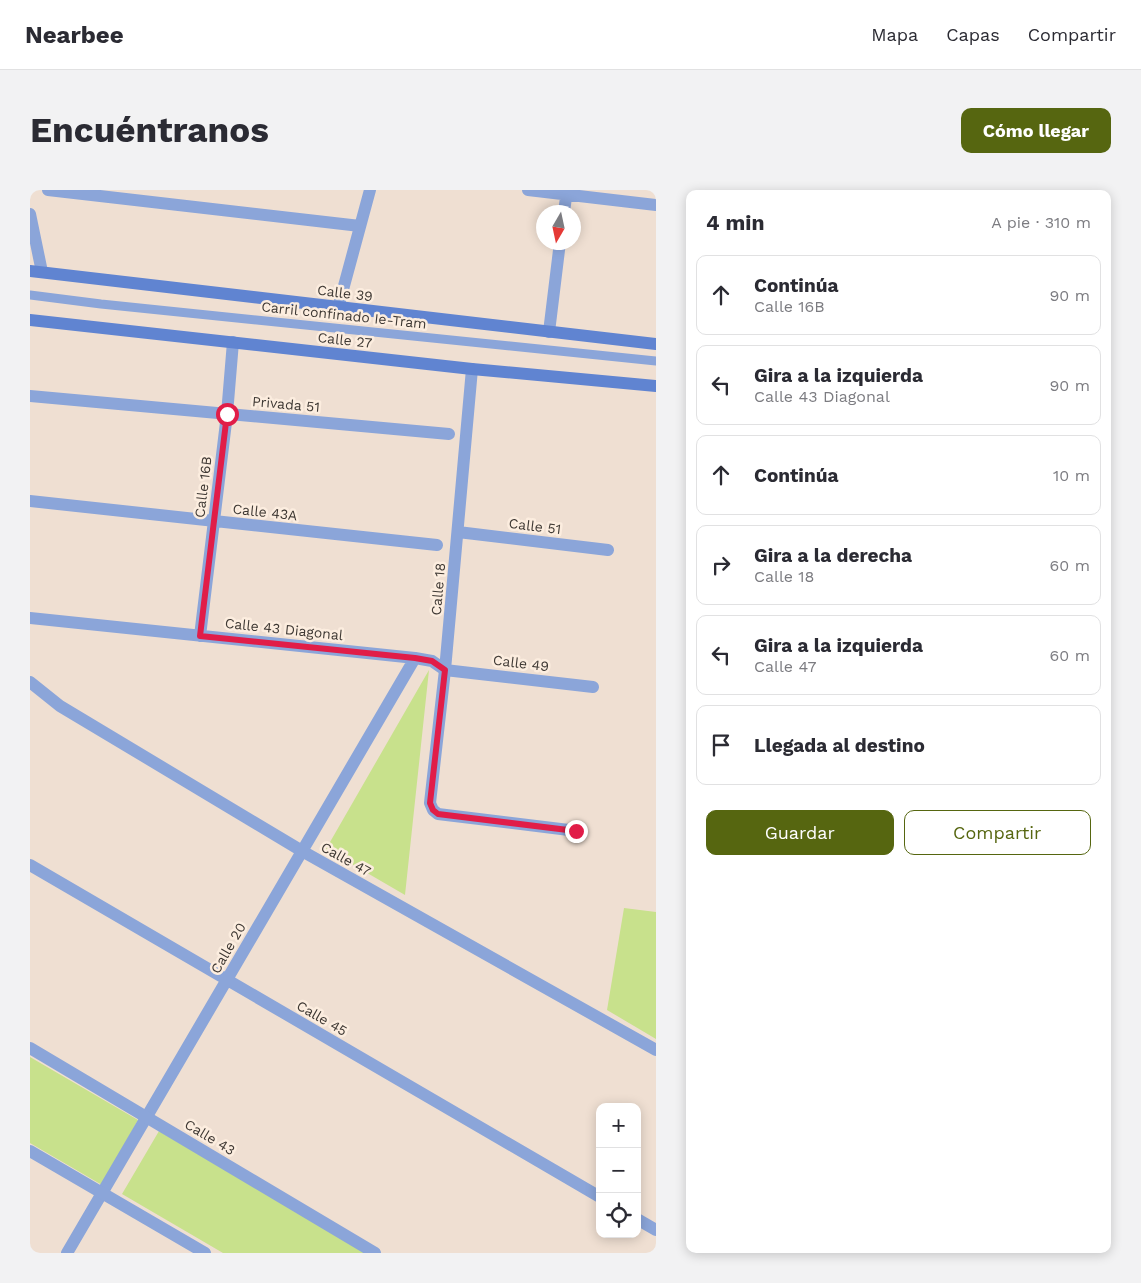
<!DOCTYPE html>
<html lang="es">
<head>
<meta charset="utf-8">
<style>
  body { margin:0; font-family:"Work Sans",sans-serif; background:#f2f2f3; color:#2b2b33 }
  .controls { position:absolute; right:15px; bottom:15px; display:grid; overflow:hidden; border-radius:10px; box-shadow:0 2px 12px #0003 }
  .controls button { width:45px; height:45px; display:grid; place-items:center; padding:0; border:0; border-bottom:1px solid #e1e1e2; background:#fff; color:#2b2b33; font:25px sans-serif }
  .compass { position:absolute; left:506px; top:15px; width:45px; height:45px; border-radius:50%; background:#fff; box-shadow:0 2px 12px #0003; rotate:189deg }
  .stop { position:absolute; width:15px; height:15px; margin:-11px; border:4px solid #e11d48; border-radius:50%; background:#fff }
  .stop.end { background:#e11d48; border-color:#fff; box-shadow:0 1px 5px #0008 }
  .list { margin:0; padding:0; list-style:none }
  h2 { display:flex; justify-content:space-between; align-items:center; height:65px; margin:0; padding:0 20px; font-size:21px }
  h2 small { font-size:16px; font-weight:400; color:#7c7c81 }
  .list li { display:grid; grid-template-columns:32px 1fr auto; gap:15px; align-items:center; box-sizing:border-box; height:80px; margin:0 10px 10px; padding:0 10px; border:1px solid #e1e1e2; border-radius:10px }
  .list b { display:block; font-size:19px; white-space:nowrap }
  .list p { margin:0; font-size:16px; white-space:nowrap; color:#7c7c81 }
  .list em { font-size:16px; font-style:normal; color:#7c7c81 }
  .actions { display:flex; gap:10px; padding:15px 20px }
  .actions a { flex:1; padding:11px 0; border:1px solid #566610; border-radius:10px; text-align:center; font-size:18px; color:#566610 }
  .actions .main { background:#566610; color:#fff }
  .icon { flex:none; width:28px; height:28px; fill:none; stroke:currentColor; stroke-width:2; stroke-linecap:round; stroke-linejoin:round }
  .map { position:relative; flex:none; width:626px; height:1063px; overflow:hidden; border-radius:10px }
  header { display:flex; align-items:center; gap:30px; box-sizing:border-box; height:70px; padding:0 25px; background:#fff; border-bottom:1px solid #e1e1e2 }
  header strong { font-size:24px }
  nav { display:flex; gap:28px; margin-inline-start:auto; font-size:18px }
  .intro { display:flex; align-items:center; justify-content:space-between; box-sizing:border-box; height:120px; padding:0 30px }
  h1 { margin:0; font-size:35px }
  .button { padding:12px 22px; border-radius:10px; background:#566610; color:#fff; font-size:18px; font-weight:700 }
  main { display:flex; gap:30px; padding:0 30px }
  aside { flex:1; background:#fff; border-radius:10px; box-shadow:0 2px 12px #0003 }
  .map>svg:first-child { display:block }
  .green { fill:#c8e18c }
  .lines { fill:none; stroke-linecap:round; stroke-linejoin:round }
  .service { stroke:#8ba5d9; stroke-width:9 }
  .minor { stroke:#8ba5d9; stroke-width:12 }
  .tertiary { stroke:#8ba5d9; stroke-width:12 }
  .secondary { stroke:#6084d1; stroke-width:12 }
  .route { stroke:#e11d48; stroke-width:6 }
  .labels { text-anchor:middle; stroke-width:5; stroke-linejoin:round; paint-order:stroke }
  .street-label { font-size:14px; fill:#3e3833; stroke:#fceddf }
</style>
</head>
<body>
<header>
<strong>Nearbee</strong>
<nav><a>Mapa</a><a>Capas</a><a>Compartir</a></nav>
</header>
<div class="intro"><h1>Encuéntranos</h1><a class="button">Cómo llegar</a></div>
<main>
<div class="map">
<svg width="626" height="1063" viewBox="0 0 626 1063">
  <rect width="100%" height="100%" fill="#efdfd2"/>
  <!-- green -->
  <path class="green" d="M399 480 375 705 296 659Z
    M594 718 626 722V849L577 820Z
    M0 867 108 930 72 995 0 953Z
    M129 941 337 1063H193L92 1004Z"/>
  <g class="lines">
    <!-- service -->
    <path class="service" d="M0 105 71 114 626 171"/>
    <!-- minor -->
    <path class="minor" d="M18 0 330 36
      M498 0 626 15
      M534 22 537 0
      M0 24 12 82
      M308 118 340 0
      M519 142 530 52
      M442 179 415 480 400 613 403 620 408 624 547 641
      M0 206 419 244
      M0 311 407 355
      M428 342 578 360
      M0 428 385 468 402 471 415 480 563 497
      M170 446 197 224 203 152
      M0 492 30 516 272 661 626 860
      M0 675 570 1007
      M607 1029 626 1040
      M37 1063 385 468"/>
    <!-- tertiary -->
    <path class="tertiary" d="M0 858 345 1063
      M0 961 175 1063"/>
    <!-- secondary -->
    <path class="secondary" d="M0 81 626 154
      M0 130 442 179 626 196"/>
  </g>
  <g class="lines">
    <!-- route -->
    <path class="route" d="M197 224 170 446 385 468 402 471 415 480 400 613 403 620 408 624 546 641"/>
  </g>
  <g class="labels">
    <!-- street labels -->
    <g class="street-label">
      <text transform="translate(315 103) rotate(7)" y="5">Calle 39</text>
      <text transform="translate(314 125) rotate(6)" y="5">Carril confinado Ie-Tram</text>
      <text transform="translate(315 150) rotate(6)" y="5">Calle 27</text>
      <text transform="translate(256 214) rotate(5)" y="5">Privada 51</text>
      <text transform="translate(173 297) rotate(-83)" y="5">Calle 16B</text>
      <text transform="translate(235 322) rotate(6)" y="5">Calle 43A</text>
      <text transform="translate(505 336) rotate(7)" y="5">Calle 51</text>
      <text transform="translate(408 399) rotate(-85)" y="5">Calle 18</text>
      <text transform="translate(254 439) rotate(6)" y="5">Calle 43 Diagonal</text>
      <text transform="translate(491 473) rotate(7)" y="5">Calle 49</text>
      <text transform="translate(316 669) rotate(29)" y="5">Calle 47</text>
      <text transform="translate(198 758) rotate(-60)" y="5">Calle 20</text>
      <text transform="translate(292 828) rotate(30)" y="5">Calle 45</text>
      <text transform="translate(180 947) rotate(31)" y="5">Calle 43</text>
    </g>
  </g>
</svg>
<div class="controls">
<button>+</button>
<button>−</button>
<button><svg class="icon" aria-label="locate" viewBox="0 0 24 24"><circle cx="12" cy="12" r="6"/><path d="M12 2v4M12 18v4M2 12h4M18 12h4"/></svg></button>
</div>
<svg class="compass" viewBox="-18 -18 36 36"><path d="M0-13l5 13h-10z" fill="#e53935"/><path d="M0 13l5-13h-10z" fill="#7c7c81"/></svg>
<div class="stop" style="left:197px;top:224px"></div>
<div class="stop end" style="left:546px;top:641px"></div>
</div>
<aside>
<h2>4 min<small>A pie · 310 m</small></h2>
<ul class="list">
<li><svg class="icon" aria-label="ahead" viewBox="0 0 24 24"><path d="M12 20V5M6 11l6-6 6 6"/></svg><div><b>Continúa</b><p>Calle 16B</p></div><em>90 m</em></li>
<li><svg class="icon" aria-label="left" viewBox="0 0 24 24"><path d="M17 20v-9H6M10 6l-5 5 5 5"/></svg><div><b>Gira a la izquierda</b><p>Calle 43 Diagonal</p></div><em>90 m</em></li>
<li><svg class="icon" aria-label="ahead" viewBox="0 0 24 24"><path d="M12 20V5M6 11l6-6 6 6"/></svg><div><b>Continúa</b></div><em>10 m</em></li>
<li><svg class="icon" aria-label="right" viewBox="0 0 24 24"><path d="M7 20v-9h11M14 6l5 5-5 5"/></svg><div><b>Gira a la derecha</b><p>Calle 18</p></div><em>60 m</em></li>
<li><svg class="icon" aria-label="left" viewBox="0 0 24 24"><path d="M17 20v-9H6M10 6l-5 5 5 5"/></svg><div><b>Gira a la izquierda</b><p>Calle 47</p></div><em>60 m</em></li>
<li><svg class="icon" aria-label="arrive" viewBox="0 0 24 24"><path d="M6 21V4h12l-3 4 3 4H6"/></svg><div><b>Llegada al destino</b></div></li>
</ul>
<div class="actions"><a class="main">Guardar</a><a>Compartir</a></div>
</aside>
</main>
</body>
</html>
